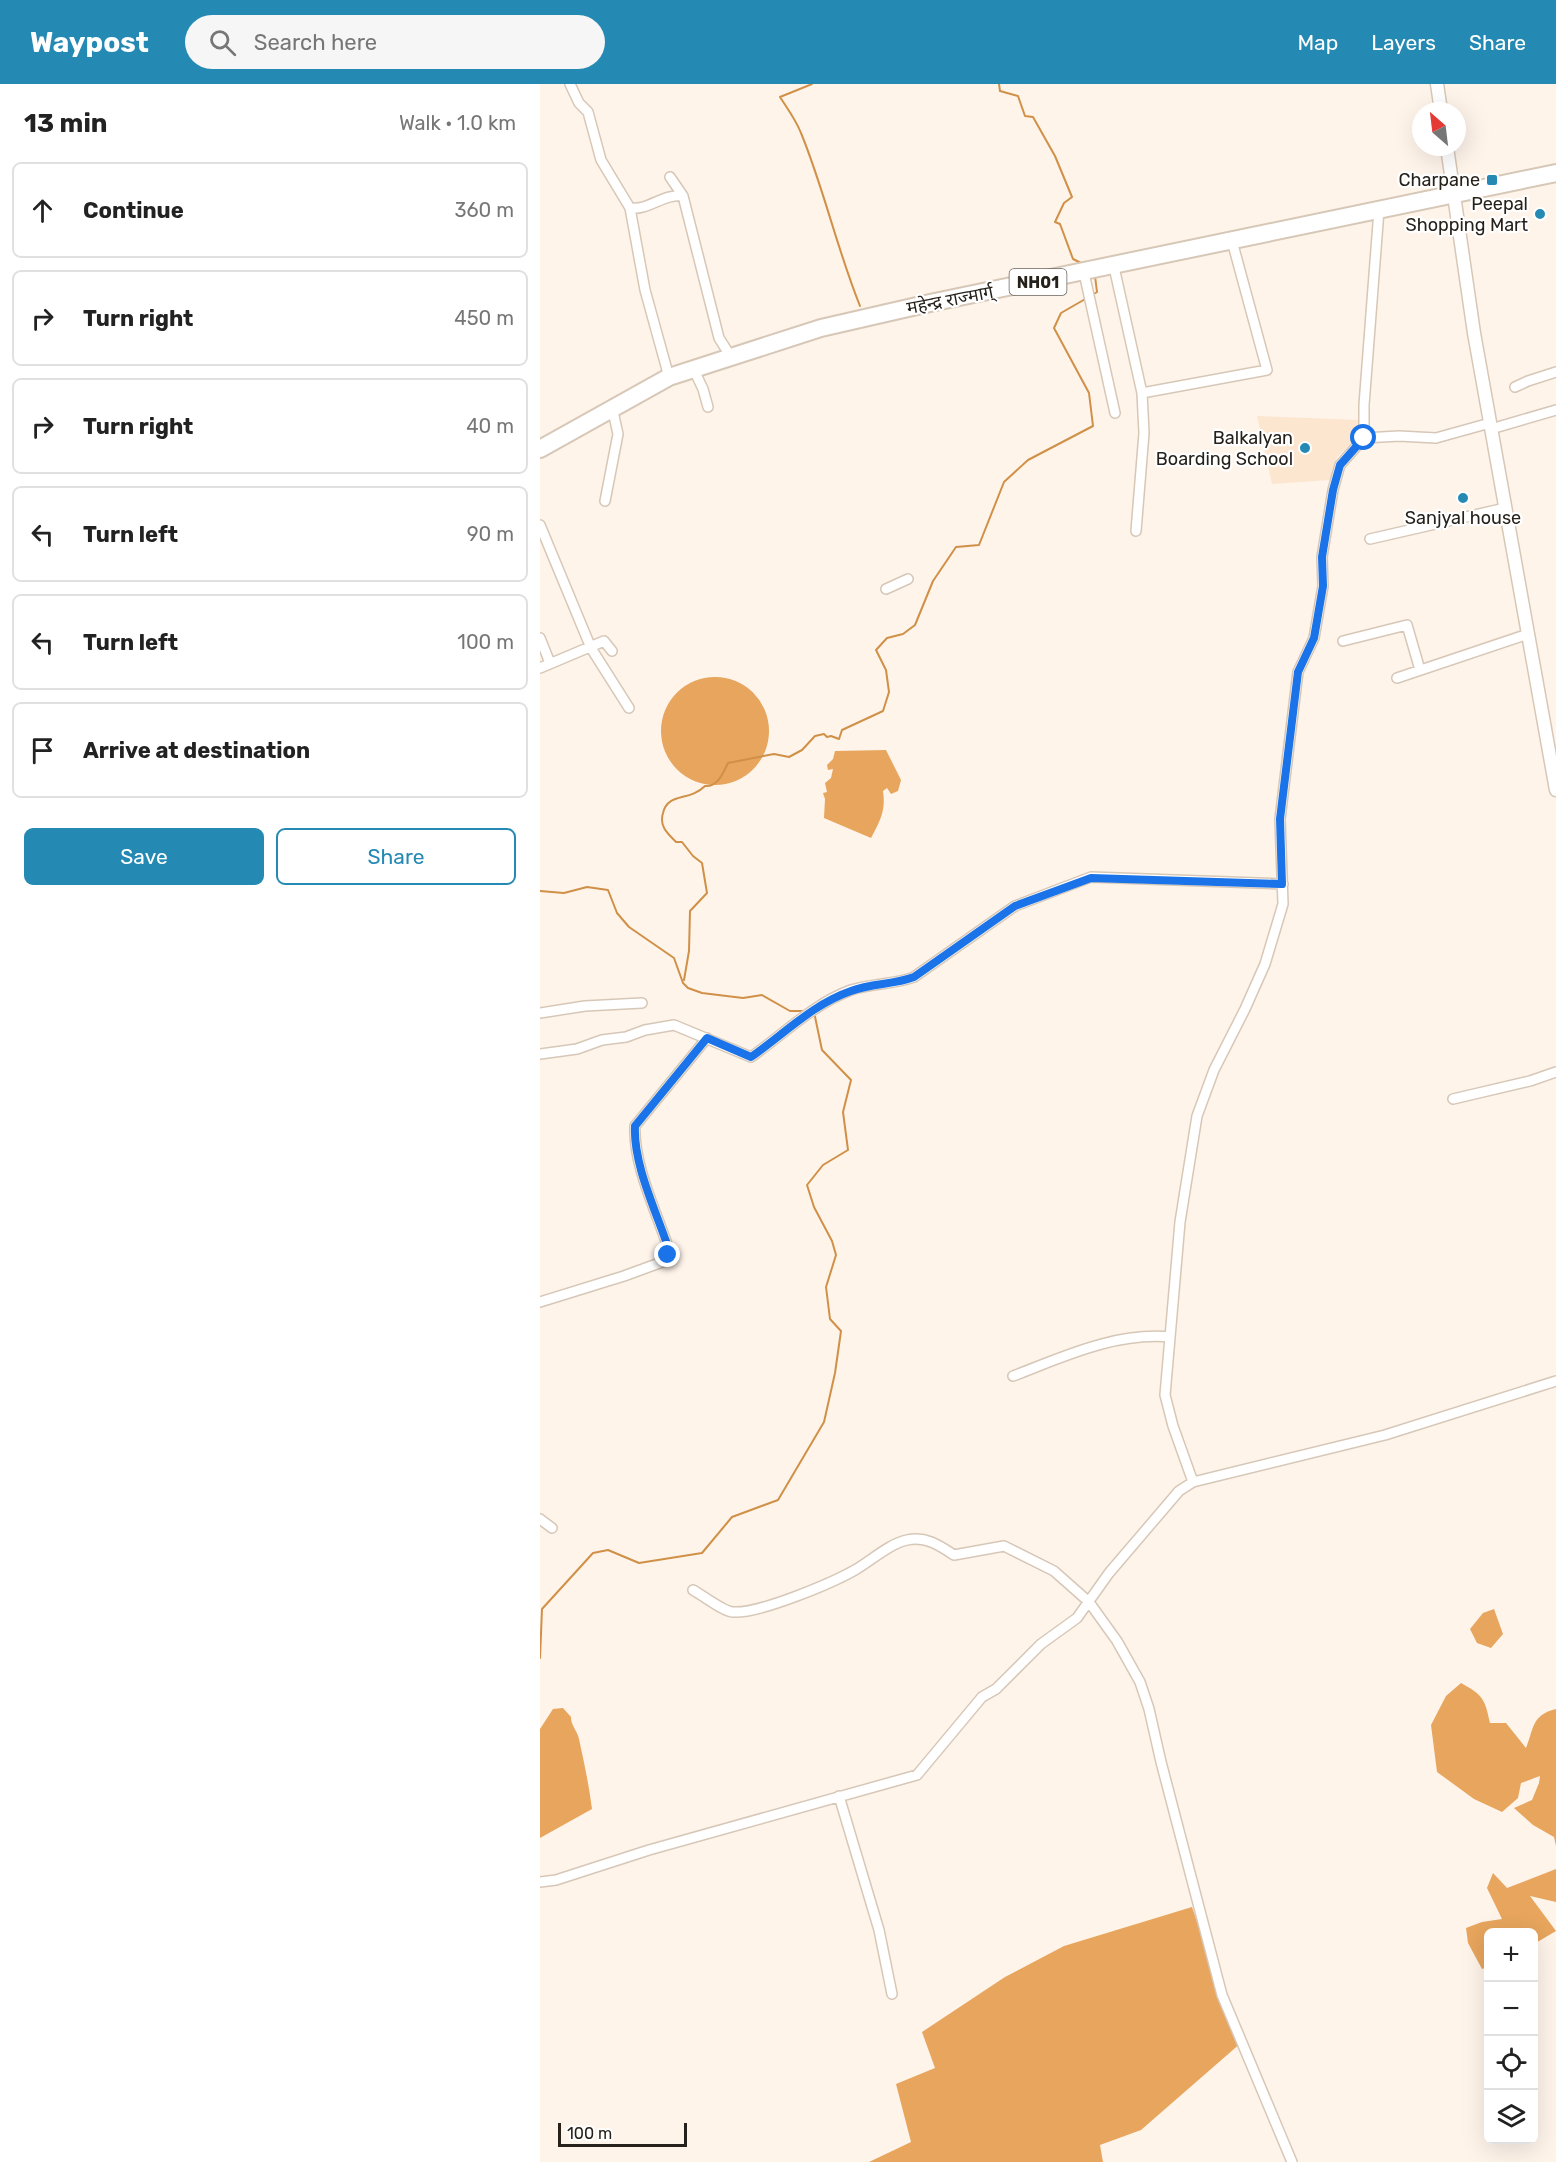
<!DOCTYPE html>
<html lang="en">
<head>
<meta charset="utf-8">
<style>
  body { margin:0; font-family:Rubik,"Noto Sans Devanagari",sans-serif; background:#f6f6f6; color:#222 }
  .controls { position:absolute; right:18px; bottom:18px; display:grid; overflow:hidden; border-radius:9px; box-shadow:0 6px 24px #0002 }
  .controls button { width:54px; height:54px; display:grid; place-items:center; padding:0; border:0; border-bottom:2px solid #e0e0e0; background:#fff; color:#222; font:30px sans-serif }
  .compass { position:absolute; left:872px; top:18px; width:54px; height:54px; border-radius:50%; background:#fff; box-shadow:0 6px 24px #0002; rotate:332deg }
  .scale { position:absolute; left:18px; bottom:15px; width:129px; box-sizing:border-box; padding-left:6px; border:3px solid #27211b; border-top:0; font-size:16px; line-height:21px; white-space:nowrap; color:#27211b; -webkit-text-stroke:4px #fff; paint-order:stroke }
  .stop { position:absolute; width:18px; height:18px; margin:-14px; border:4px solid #1a73e8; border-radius:50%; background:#fff }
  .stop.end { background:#1a73e8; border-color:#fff; box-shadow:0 2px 6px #0008 }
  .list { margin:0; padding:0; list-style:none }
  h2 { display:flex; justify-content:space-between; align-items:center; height:78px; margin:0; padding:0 24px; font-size:26px }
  h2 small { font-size:20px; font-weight:400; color:#767676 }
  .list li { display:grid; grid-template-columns:39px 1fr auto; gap:18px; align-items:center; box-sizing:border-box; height:96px; margin:0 12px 12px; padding:0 12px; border:2px solid #e0e0e0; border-radius:9px }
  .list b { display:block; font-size:22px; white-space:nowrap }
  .list em { font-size:20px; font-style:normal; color:#767676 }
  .actions { display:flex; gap:12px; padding:18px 24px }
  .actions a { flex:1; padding:14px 0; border:2px solid #258ab3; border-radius:9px; text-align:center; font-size:21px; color:#258ab3 }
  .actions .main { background:#258ab3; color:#fff }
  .icon { flex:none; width:33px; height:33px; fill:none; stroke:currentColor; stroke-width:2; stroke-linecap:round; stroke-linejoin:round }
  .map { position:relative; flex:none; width:1016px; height:2078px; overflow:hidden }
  header { display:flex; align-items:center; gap:36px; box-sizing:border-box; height:84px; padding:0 30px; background:#258ab3; color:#fff }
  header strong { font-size:28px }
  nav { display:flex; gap:33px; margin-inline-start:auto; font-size:21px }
  .search { width:420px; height:54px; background:#f6f6f6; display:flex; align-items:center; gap:15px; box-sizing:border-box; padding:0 21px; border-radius:33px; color:#767676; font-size:22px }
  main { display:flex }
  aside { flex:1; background:#fff }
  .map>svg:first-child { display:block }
  .built { fill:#fde6d0 }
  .forest { fill:#e7a55d }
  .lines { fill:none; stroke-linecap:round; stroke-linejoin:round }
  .stream { stroke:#d09047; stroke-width:2 }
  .street-casing { stroke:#d7c7b7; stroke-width:12 }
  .secondary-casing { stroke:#d7c7b7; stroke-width:15 }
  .highway-casing { stroke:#d7c7b7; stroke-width:20 }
  .street { stroke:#fff; stroke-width:9 }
  .secondary { stroke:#fff; stroke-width:12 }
  .highway { stroke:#fff; stroke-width:16 }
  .route { stroke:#1a73e8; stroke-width:8 }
  .poi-dot { fill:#258ab3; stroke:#fff; stroke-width:2 }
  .labels { text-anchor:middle; stroke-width:4.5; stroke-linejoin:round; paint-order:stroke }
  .shield { fill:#fff; stroke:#68645f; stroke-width:1.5 }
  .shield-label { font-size:16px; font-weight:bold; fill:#27211b }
  .poi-label { font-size:18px; fill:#27211b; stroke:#fff; text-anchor:end }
  .street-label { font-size:18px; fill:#27211b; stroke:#fff }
</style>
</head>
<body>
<header>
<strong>Waypost</strong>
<div class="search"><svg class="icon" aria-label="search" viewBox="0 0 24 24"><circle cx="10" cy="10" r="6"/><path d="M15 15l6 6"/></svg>Search here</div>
<nav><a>Map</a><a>Layers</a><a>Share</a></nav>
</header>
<main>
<aside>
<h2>13 min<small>Walk · 1.0 km</small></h2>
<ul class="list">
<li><svg class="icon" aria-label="ahead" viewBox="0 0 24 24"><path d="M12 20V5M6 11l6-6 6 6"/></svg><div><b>Continue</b></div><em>360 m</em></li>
<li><svg class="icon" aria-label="right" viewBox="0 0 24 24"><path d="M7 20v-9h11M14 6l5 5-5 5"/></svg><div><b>Turn right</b></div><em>450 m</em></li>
<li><svg class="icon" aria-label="right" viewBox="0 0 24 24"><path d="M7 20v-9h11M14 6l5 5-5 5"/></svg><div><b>Turn right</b></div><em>40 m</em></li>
<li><svg class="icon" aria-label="left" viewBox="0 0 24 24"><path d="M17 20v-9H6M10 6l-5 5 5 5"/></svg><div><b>Turn left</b></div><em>90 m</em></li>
<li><svg class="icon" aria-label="left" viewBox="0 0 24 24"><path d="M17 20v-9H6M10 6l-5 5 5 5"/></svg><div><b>Turn left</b></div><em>100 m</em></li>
<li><svg class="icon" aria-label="arrive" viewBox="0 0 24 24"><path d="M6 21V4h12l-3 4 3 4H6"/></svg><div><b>Arrive at destination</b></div></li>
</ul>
<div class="actions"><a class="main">Save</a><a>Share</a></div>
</aside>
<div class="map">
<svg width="1016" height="2078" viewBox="0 0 1016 2078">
  <rect width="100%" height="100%" fill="#fef4ea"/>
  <!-- built -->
  <path class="built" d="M717 332 820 336 816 355 797 373 790 396 732 400Z"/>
  <!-- forest -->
  <path class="forest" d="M121 647a54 54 0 1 1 108 0a54 54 0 1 1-108 0Z
    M346 666 361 696 358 707 351 710 347 704 343 707C346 727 340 737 331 754L284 734 285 715 283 709 287 708 285 699 291 694 293 685 288 686 287 681 293 675 295 667Z
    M954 1525 963 1550 951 1564 937 1559 930 1545 943 1529Z
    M921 1599C943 1611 945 1615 950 1639H966L986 1664C994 1645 991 1631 1016 1625V1762L1014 1753 993 1741 974 1724 992 1716 999 1699 1000 1692 981 1699 978 1714 962 1728 934 1715 897 1688 891 1641 906 1612Z
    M23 1624 31 1633C31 1642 37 1646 39 1655 44 1678 49 1701 52 1725L0 1754V1645L13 1625Z
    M1016 1785V1818L990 1812 1016 1847 994 1860 993 1848H948V1883L942 1885 928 1859 926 1844 942 1838 962 1835 947 1804 953 1789 967 1804Z
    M652 1823 682 1911 702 1958 601 2046 560 2061 563 2078H329L371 2058 356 2000 395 1984 382 1948 465 1893 524 1862Z"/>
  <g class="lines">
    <!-- stream -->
    <path class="stream" d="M272 0 240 13C247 24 256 36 261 49 284 105 297 165 320 222
      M459 0 460 7 478 12 485 32 493 33 515 72 532 113 524 119 515 138 520 140 533 175 543 180
      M552 211 557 208 555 192
      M0 807 24 809 47 803 68 806 77 829 89 843 134 874 143 899 148 904 162 909 203 914 222 911 250 927H266
      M144 896 149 867 150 827 167 809 162 779 153 772 142 758H136C127 749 119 742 123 729 128 708 149 718 165 702 178 703 183 689 188 679L234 670 249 673 262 666 275 652 284 650 287 653 291 652 299 655 302 646 343 627 349 608 346 586 336 566 347 554 363 550 375 541 393 497 416 463 439 461 464 398 488 376 553 342 549 309 514 244 521 229 547 214
      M0 1574 2 1525 53 1469 68 1466 99 1479 162 1469 192 1433 238 1416 284 1338 295 1289 301 1247 290 1235 286 1203 296 1171 292 1157 274 1123 267 1101 283 1081 308 1066 303 1028 311 996 282 966 274 928"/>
    <defs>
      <path id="street" d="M30 0 39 19 48 28 61 76 90 124 105 206 129 293
        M130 93 143 112
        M90 124C108 127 124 109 143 112L179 254 191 273
        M574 183 602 309 604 349 596 447
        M544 189 575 329
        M153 284 163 305 168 323
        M975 303 988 297 1016 288
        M602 309 727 286 692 157
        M951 345 1016 326
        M824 354 859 352 896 354 950 339
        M65 417 78 350 72 323
        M0 441 51 564 89 624
        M830 455 965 424
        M346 505 368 495
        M0 554 10 579
        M803 557 867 541 880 586
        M0 584 64 557 72 567
        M857 594 988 550
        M0 929 45 922 102 919
        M0 970 37 965 62 956 86 953 105 946 134 941 211 973C244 950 273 920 311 906 332 899 353 901 374 893L475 822 551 793 743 800
        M913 1015 990 997 1016 988
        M0 1218 84 1192 125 1177 128 1171V1163C116 1127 93 1080 95 1042L167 954
        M473 1292C523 1273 575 1248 630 1253
        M653 1398 633 1342 625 1311 640 1138 657 1032 674 986 705 925 725 880 743 820 740 735 758 588 774 554 783 502 782 473 793 406 800 381 824 354V321L839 126
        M0 1435 12 1444
        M153 1506C162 1511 184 1528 193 1528 219 1530 292 1499 315 1486 332 1476 349 1460 367 1456 386 1452 399 1461 414 1471L464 1462 514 1487 549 1518 577 1557 600 1598 609 1625 621 1678 682 1911 752 2078
        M299 1712 339 1846 352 1910
        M0 1798 16 1796 109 1766 377 1691 442 1613 456 1605 501 1560 537 1534 569 1489 639 1407 653 1398 845 1351 1016 1297"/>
      <path id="secondary" d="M897 0 901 27
        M907 63 934 249 1016 706"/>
      <path id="highway" d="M0 365 129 293 281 244 390 219 1016 89"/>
    </defs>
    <!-- street casing -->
    <use href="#street" class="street-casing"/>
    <!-- secondary casing -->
    <use href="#secondary" class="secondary-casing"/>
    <!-- highway casing -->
    <use href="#highway" class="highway-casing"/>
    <!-- street -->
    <use href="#street" class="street"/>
    <!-- secondary -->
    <use href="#secondary" class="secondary"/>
    <!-- highway -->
    <use href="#highway" class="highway"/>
  </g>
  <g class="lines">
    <!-- route -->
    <path class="route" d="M128 1171V1163C116 1127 93 1080 95 1042L167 954 211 973C244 950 273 920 311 907 332 899 353 901 374 893L475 822 551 794 742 800 740 735 758 588 774 554 783 502 782 473 793 406 800 381 824 354"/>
  </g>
  <!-- markers -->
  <g class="poi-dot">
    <rect x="946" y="90" width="12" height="12" rx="3"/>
    <circle cx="1000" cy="130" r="6"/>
    <circle cx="765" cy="364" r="6"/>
    <circle cx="923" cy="414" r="6"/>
  </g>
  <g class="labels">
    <!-- shield labels -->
    <rect class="shield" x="469.5" y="185" width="57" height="26" rx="4.5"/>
    <g class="shield-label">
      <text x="498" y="204">NH01</text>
    </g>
    <!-- poi labels -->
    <g class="poi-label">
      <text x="940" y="102">Charpane</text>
      <text x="988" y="126">Peepal<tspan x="988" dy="21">Shopping Mart</tspan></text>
      <text x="753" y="360">Balkalyan<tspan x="753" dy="21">Boarding School</tspan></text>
      <text x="923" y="440" text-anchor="middle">Sanjyal house</text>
    </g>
    <!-- street labels -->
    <g class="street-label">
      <text transform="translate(410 216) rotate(-11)" y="6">महेन्द्र राज्मार्ग्</text>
    </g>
  </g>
</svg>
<div class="controls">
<button>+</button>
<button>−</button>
<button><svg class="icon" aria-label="locate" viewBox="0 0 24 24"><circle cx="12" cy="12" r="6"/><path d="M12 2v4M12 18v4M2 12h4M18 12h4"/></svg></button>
<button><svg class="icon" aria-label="layers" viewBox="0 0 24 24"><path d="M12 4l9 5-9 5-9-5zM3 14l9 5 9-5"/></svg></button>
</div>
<svg class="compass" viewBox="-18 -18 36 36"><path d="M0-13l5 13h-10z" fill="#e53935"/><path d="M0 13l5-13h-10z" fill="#767676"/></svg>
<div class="scale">100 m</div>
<div class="stop" style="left:824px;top:354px"></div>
<div class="stop end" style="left:128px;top:1171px"></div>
</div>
</main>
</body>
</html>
